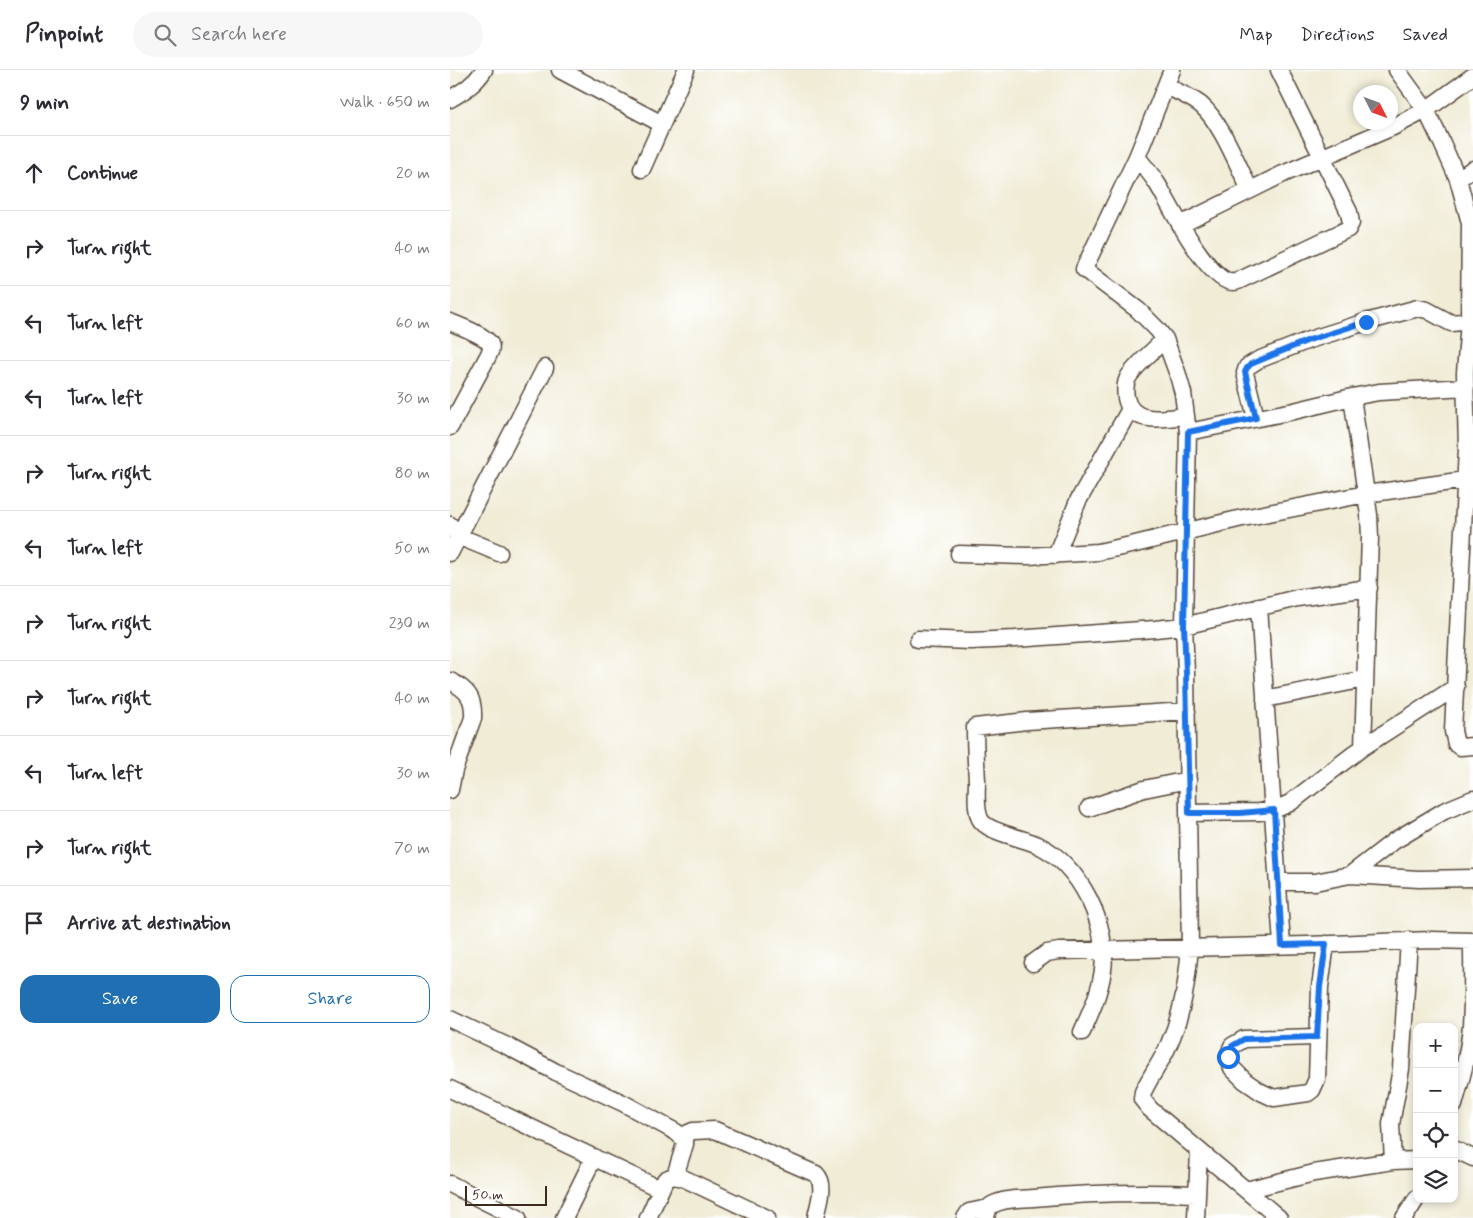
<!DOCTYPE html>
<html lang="en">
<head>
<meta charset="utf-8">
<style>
  body { margin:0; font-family:Mynerve,sans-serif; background:#f7f7f7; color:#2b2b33 }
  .controls { position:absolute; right:15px; bottom:15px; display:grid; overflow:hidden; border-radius:10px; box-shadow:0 2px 8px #0003 }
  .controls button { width:45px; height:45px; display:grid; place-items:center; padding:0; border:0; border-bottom:1px solid #e1e1e2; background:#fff; color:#2b2b33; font:25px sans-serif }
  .compass { position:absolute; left:903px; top:15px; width:45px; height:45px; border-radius:50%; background:#fff; box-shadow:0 2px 8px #0003; rotate:132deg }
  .scale { position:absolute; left:15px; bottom:12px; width:82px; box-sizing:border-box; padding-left:5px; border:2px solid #3b2a1e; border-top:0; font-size:14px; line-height:18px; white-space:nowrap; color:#3b2a1e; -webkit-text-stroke:4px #fff; paint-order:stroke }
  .stop { position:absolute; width:15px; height:15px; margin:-11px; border:4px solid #1a73e8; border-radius:50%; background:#fff }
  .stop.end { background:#1a73e8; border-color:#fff; box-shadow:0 1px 5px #0008 }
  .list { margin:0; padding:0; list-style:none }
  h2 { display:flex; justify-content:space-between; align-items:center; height:65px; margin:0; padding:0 20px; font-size:21px }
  h2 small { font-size:16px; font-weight:400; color:#7c7c81 }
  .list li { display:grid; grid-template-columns:32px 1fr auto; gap:15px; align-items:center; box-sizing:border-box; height:75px; padding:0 20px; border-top:1px solid #e1e1e2 }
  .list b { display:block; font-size:19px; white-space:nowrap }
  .list em { font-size:16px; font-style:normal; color:#7c7c81 }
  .actions { display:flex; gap:10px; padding:15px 20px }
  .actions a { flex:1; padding:11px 0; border:1px solid #1f6fb2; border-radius:15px; text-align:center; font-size:18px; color:#1f6fb2 }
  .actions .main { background:#1f6fb2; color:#fff }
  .icon { flex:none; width:28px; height:28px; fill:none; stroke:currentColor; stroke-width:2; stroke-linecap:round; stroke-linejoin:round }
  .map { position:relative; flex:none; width:1023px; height:1148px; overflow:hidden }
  header { display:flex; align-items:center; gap:30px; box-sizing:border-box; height:70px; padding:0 25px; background:#fff; border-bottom:1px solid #e1e1e2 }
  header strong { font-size:24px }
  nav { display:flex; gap:28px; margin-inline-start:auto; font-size:18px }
  .search { width:350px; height:45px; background:#f7f7f7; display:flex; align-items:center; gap:12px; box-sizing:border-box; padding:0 18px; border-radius:28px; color:#7c7c81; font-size:19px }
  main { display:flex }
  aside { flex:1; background:#fff }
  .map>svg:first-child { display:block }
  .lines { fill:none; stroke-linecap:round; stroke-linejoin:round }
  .minor-casing { stroke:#56473a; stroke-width:19 }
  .minor { stroke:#fff; stroke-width:16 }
  .route { stroke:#1a73e8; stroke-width:6 }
</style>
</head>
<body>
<header>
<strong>Pinpoint</strong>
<div class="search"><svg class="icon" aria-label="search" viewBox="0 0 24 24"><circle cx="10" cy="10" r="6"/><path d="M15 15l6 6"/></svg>Search here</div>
<nav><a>Map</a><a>Directions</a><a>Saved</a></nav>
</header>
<main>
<aside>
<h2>9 min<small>Walk · 650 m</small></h2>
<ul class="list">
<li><svg class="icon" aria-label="ahead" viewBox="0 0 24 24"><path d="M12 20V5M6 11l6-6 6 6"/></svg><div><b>Continue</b></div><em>20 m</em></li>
<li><svg class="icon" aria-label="right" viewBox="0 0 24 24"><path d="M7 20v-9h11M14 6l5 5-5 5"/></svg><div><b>Turn right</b></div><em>40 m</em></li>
<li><svg class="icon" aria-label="left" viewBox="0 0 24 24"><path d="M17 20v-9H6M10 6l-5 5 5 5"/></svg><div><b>Turn left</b></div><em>60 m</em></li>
<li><svg class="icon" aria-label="left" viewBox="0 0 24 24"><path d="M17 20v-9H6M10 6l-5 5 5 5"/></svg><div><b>Turn left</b></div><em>30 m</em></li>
<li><svg class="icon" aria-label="right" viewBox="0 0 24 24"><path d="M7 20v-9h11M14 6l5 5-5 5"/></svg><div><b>Turn right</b></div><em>80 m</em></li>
<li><svg class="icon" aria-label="left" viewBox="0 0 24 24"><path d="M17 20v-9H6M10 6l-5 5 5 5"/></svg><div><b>Turn left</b></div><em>50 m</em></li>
<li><svg class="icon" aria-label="right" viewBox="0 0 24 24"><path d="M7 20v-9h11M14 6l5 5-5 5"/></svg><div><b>Turn right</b></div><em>230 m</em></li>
<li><svg class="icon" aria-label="right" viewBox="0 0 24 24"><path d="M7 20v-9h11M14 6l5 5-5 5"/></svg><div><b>Turn right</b></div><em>40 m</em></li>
<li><svg class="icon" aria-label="left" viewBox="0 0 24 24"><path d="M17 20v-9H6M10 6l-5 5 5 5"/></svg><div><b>Turn left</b></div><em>30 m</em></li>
<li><svg class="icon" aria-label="right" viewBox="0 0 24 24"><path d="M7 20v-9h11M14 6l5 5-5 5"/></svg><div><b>Turn right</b></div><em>70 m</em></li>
<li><svg class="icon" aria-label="arrive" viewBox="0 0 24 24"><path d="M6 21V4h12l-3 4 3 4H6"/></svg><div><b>Arrive at destination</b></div></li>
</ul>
<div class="actions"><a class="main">Save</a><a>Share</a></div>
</aside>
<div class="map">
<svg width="1023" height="1148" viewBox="0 0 1023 1148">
  <rect width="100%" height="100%" fill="#fff"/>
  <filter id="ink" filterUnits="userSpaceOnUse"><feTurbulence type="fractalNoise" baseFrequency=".02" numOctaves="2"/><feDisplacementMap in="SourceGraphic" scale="10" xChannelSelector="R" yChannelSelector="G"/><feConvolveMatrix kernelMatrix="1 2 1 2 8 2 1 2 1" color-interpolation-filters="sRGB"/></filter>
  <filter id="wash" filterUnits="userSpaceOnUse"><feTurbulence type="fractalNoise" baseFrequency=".0096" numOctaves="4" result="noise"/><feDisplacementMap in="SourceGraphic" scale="20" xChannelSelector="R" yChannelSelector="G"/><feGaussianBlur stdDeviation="1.12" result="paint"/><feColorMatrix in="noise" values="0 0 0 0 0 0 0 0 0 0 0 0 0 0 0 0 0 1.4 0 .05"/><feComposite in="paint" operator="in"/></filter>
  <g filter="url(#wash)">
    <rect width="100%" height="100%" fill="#f0ecd6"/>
  </g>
  <g filter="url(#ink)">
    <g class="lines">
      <defs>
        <path id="minor" d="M110 0 212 54
          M722 0 687 87 634 199 688 240 707 259 715 269 727 302 733 323 738 362 734 556 736 603 740 877C737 911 733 943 719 974 712 991 701 1005 693 1022L692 1029 700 1039 829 1148
          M947 0 976 40 992 73 1008 109 1020 153 1019 252 1015 303 1017 379 1003 661 1006 674 1010 677 1023 676
          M716 16C728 22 741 27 751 35 771 52 788 96 800 120
          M0 29C14 21 25 14 34 0
          M687 87C694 96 702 105 708 115 719 133 763 223 788 211L898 159 901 153 899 142 829 0
          M192 99 236 0
          M1008 109 1023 99
          M730 155 833 104 943 57 976 40 1023 6
          M0 252C9 256 35 265 40 274 42 278 40 282 38 286L0 357
          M715 269C703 281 689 292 679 306 675 312 675 321 676 328 682 356 715 348 736 346
          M902 327 919 445 920 467 913 677
          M806 348 795 303 797 297 808 290 859 270 916 252 968 238 977 240 1001 253 1023 251
          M738 362 844 341 902 327 929 322 1016 317
          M0 455 8 466 49 483
          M0 483 95 298
          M509 484 578 486 648 482 681 475 788 449 916 424 1015 410
          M606 485 628 431 680 339
          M809 537 832 875
          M468 569 521 571 565 569 705 559 734 556 847 528 919 518
          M0 611C18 620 24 628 23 648L4 700 0 720
          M815 629 915 609
          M639 738 694 719 738 710
          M739 743 809 742 824 740 840 733 913 677 1006 617
          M900 805 969 809 1023 808
          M828 812H865L900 805 944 771 994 741 1023 729
          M583 893 597 883 609 881 858 875 981 870 1023 871
          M0 949 57 976 106 1002 173 1033 226 1062 235 1070V1074L225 1106
          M632 962C641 942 650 922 653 900 659 855 630 795 588 775 574 768 536 762 530 749 525 738 527 722 527 711 526 693 525 675 525 657L577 651 737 641
          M867 967 794 969 782 976 778 987 782 998 795 1011 811 1022 824 1028 858 1023 862 1020 867 1009 870 917 876 874
          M0 1019 210 1119
          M1004 1035C1011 1009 1019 983 1021 956 1023 928 1022 899 1022 871
          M232 1066 243 1061 265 1060 366 1104C377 1115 368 1134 366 1148
          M1004 1079 1023 1088
          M943 1091 941 1054 951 999 959 870
          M0 1114 68 1148
          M796 1120 864 1103 943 1091 967 1090
          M114 1148 144 1087
          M198 1148 215 1110C222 1105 227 1106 235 1109L317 1148
          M515 1148 519 1142 538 1138
          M536 1148C537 1143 538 1137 542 1135 554 1128 571 1129 584 1128 638 1123 692 1122 747 1124
          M746 1148 749 1081
          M954 1148 967 1128"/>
      </defs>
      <!-- minor casing -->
      <use href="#minor" class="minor-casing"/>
      <!-- minor -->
      <use href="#minor" class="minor"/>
    </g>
  </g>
  <g class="lines" filter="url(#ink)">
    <!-- route -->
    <path class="route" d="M778 987 782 976 794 969 867 967 870 917 876 874 832 875 824 740 790 743H739L736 603 734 556 738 362 806 348 795 302 797 298 801 294 859 270 916 252"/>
  </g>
</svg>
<div class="controls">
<button>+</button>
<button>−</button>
<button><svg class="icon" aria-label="locate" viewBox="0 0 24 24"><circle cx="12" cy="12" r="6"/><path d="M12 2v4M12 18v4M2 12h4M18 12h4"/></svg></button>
<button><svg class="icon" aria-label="layers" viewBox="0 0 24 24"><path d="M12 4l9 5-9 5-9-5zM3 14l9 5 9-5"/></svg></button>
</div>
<svg class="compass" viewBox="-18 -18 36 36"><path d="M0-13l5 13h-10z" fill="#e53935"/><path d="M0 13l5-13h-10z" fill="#7c7c81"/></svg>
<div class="scale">50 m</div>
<div class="stop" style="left:778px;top:987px"></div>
<div class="stop end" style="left:916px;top:252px"></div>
</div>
</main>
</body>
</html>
